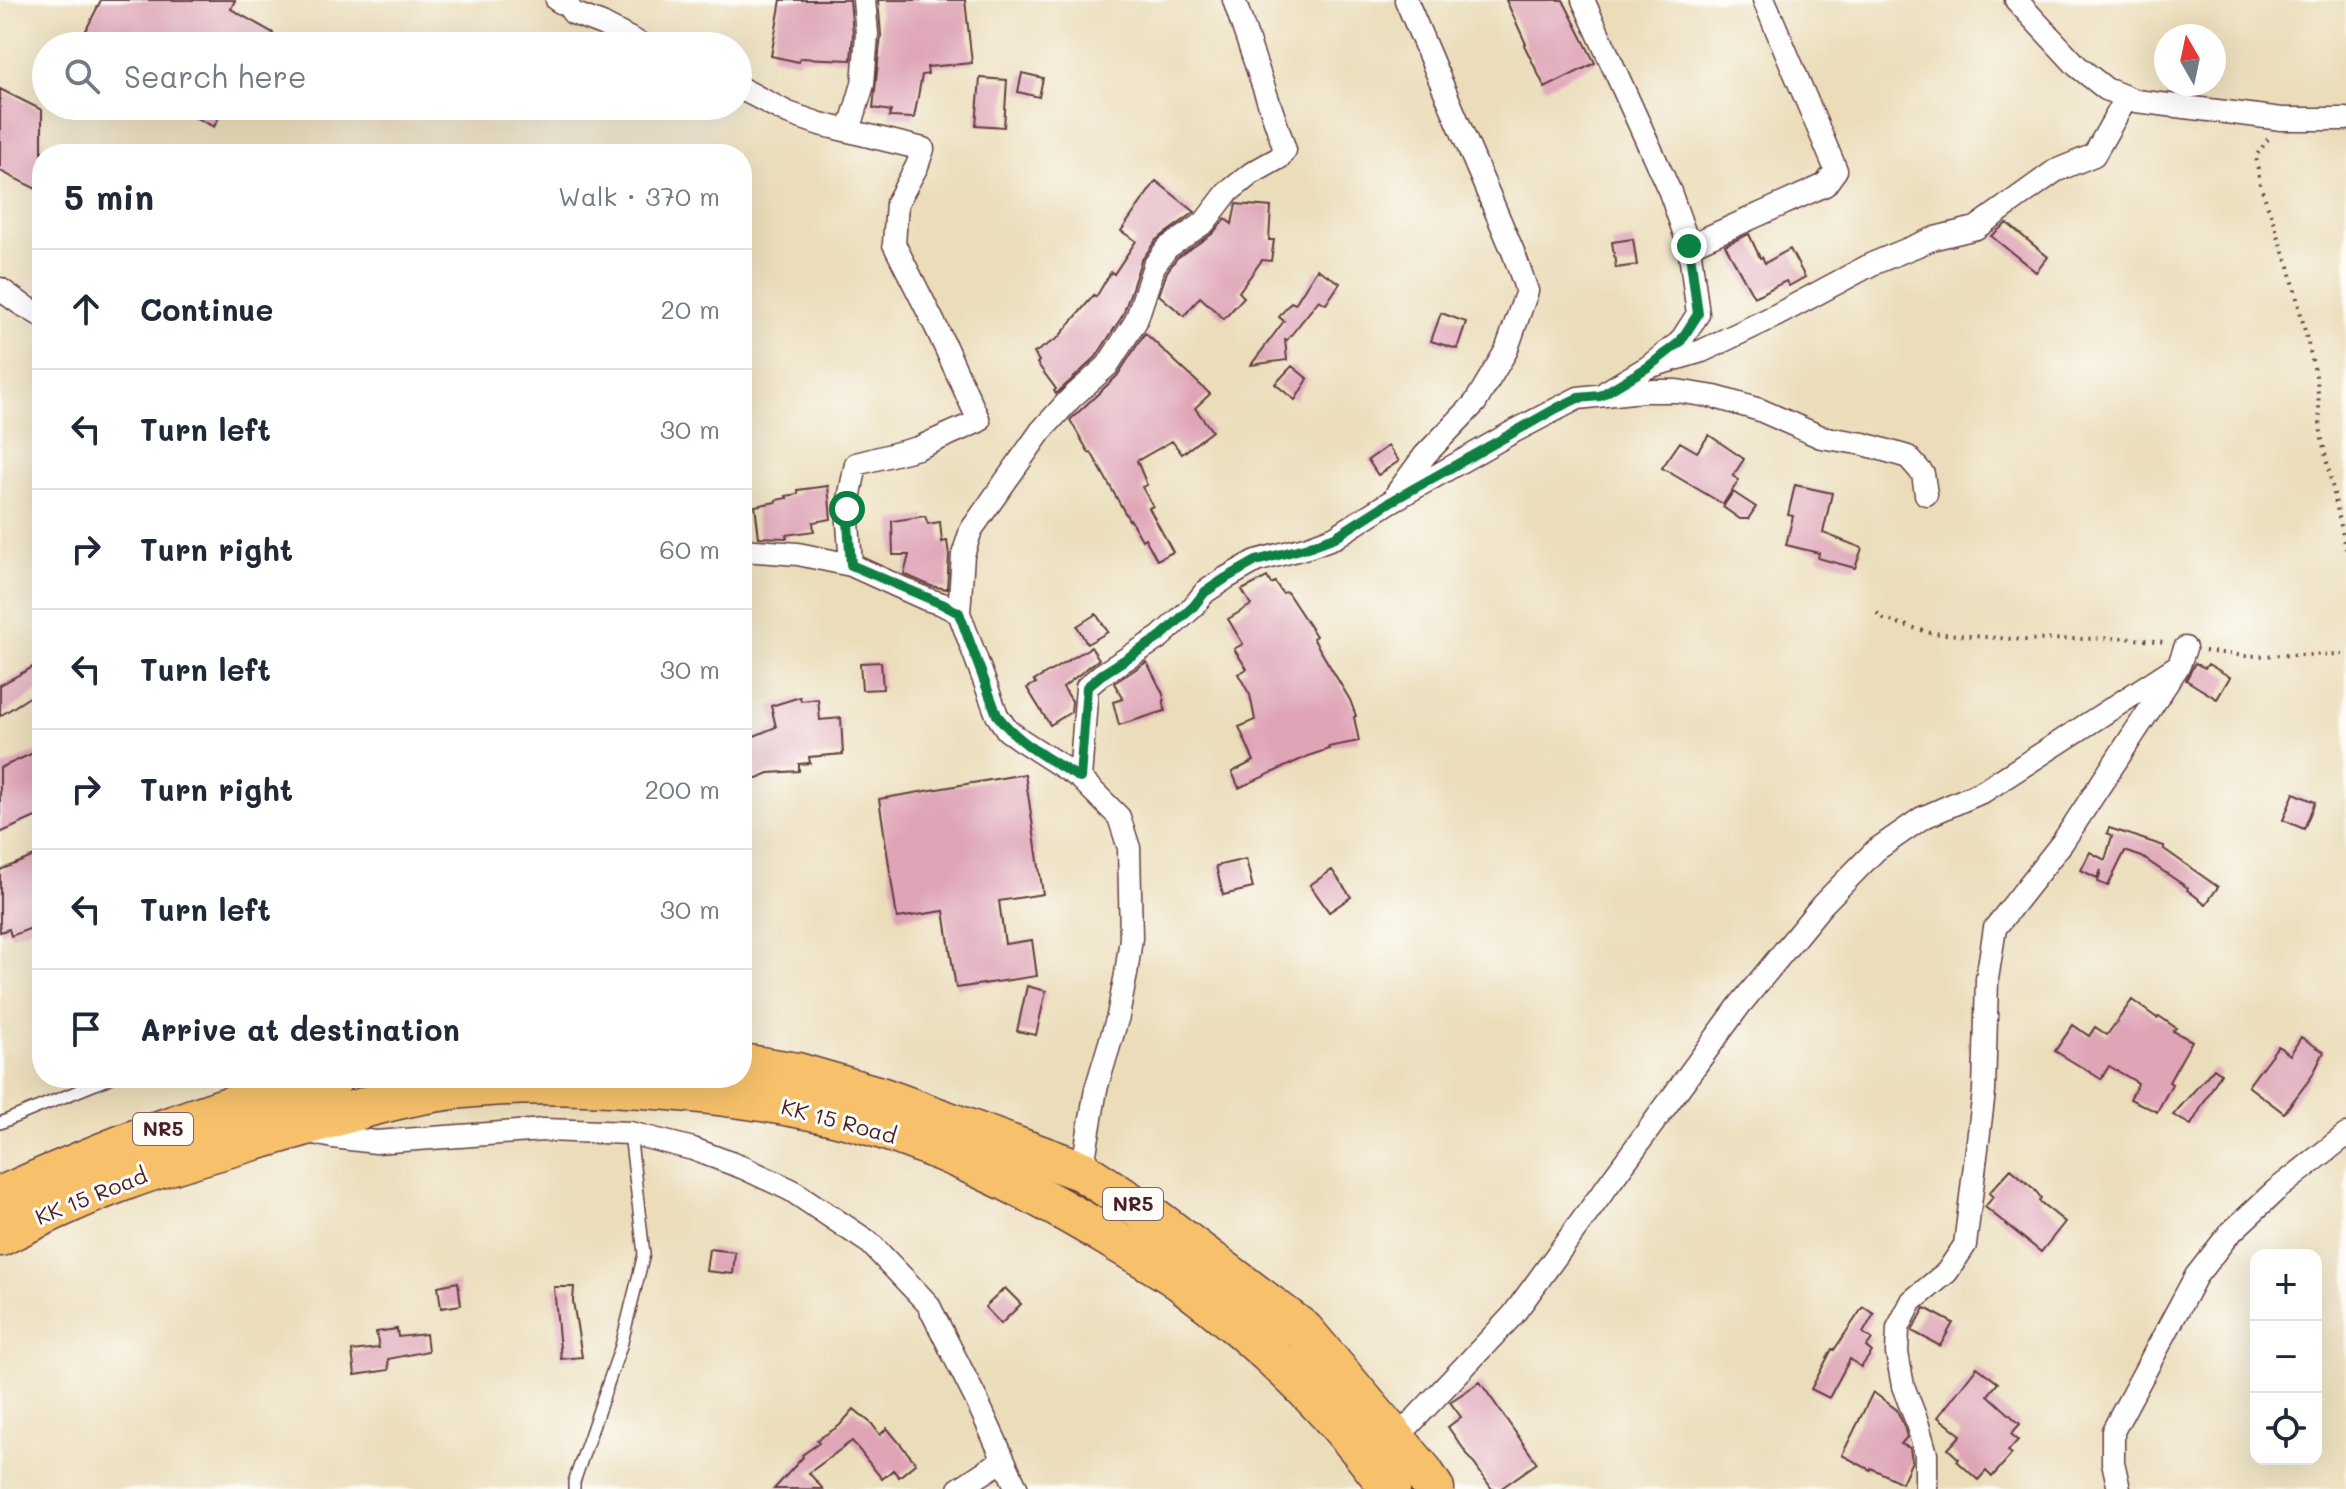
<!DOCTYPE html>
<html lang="en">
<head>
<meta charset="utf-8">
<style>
  body { margin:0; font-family:Mali,sans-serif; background:#f6f6f7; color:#1f2937 }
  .controls { position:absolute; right:24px; bottom:24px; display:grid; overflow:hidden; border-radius:16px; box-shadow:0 8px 32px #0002 }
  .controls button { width:72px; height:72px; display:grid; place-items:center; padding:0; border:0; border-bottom:2px solid #e0e1e3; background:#fff; color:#1f2937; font:40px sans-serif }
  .compass { position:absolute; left:2154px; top:24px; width:72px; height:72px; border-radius:50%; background:#fff; box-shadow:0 8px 32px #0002; rotate:351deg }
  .stop { position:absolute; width:24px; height:24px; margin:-18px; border:6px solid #0b8043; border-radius:50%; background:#fff }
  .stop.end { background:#0b8043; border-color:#fff; box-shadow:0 2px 8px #0008 }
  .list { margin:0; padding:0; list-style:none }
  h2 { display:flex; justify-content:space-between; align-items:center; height:104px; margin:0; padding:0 32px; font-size:34px }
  h2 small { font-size:26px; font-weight:400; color:#747a83 }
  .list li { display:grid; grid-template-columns:52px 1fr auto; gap:24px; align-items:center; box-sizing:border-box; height:120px; padding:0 32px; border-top:2px solid #e0e1e3 }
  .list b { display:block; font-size:30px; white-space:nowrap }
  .list em { font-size:26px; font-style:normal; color:#747a83 }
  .icon { flex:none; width:44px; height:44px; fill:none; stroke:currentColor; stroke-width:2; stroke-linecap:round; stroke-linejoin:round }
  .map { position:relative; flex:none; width:2346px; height:1489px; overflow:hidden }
  .search { position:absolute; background:#fff; box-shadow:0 8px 32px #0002; left:32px; top:32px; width:720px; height:88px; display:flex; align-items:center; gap:20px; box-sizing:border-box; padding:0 28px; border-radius:44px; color:#747a83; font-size:30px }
  .panel { position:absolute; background:#fff; box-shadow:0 8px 32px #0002; left:32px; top:144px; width:720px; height:944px; border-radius:32px }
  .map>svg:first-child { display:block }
  .building { fill:#dfa5b7 }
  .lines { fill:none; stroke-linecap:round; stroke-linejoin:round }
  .lane-casing { stroke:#623c40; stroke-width:14 }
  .street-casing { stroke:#623c40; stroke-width:25 }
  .highway-casing { stroke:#623c40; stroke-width:43 }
  .path { stroke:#623c40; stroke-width:4; stroke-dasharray:2 6; stroke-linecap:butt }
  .lane { stroke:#fff; stroke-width:11 }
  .street { stroke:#fff; stroke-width:22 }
  .highway { stroke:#f6c16b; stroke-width:40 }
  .route { stroke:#0b8043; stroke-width:10 }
  .labels { text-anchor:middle; stroke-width:6; stroke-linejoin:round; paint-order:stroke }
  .shield { fill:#fdfcf7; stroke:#806168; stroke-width:2 }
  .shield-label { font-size:20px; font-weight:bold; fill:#4a1f2b }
  .street-label { font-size:22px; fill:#4a1f2b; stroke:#fdfcf7 }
</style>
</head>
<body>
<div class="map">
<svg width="2346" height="1489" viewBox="0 0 2346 1489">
  <rect width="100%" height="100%" fill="#fdfcf7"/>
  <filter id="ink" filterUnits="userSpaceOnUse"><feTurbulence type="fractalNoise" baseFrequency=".0125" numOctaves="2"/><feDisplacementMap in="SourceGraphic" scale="16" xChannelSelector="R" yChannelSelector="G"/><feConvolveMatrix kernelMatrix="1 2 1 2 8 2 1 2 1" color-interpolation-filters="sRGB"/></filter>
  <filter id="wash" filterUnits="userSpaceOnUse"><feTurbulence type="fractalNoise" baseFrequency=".006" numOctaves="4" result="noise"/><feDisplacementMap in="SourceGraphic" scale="32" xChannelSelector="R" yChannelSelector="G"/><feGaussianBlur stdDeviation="1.8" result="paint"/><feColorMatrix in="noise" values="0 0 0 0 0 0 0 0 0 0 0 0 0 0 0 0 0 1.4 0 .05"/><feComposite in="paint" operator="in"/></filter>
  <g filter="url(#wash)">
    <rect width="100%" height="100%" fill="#ebddba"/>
    <g id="blocks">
      <!-- building -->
      <path class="building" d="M101 0H235L231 9 273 33 267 46H104L83 36Z
        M781 0H850L853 34 851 60 800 58 799 62 771 56Z
        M878 0H965L972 63 927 67 928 74 922 75 914 118 889 117 891 111 873 108 881 35Z
        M1506 0H1563L1595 63 1545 88 1524 45 1526 44Z
        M1022 73 1043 78 1039 97 1018 92Z
        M980 78 1007 80 1004 127 976 125Z
        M0 89 42 110V192L0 171Z
        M173 106H224L214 127Z
        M1156 181 1195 212 1156 240 1141 261 1123 315 1096 357 1056 394 1054 391 1056 389 1037 363 1039 361 1034 353 1058 338 1094 295 1096 297 1111 272 1114 274 1136 241 1121 231Z
        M1236 204 1271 207 1269 240H1274L1271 261 1262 260 1239 292 1244 297 1224 319 1200 297 1184 316 1159 295 1167 272 1177 258 1212 234 1225 219 1232 224Z
        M2007 223 2048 257 2036 272 1991 236Z
        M1749 234 1760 258 1762 257 1765 263 1790 249 1805 277 1789 286 1786 281 1754 297 1725 245Z
        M1633 239 1637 265 1616 268 1612 242Z
        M1317 269 1340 283 1326 304 1319 300 1287 340 1285 339 1287 360 1251 365 1284 321 1279 317 1291 302 1295 304Z
        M1441 313 1466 322 1457 349 1431 341Z
        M1145 333 1210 394 1195 408 1212 431 1182 454 1172 441 1137 461 1147 485 1142 487 1153 506 1149 508 1173 552 1157 560 1145 538 1142 540 1130 519 1129 520 1091 452 1089 453 1070 420 1117 376Z
        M1292 366 1308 379 1295 400 1275 384Z
        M1709 435 1744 459 1733 476 1739 480 1723 504 1662 468 1680 442 1697 452Z
        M1388 446 1399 461 1378 475 1368 460Z
        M1795 485 1832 493 1823 533 1862 548 1855 568 1818 558 1819 553 1786 545 1793 516 1788 515Z
        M828 486 831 519 813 522 814 531 786 535 787 538 759 537 755 506 776 502V500L787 498 786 496 798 494V490Z
        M1733 492 1756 507 1748 519H1740L1723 507Z
        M925 516 928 524 940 522 942 542 947 541 949 555 947 589 931 586 904 574 909 555H893L892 521Z
        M1267 577 1271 584 1275 582 1282 593 1287 592 1316 636 1313 638 1350 700 1356 716 1354 717 1359 741 1328 747 1329 749 1308 756 1239 788 1232 772 1254 761 1239 727 1255 720 1250 695 1238 674 1247 669 1234 649 1243 644 1228 619 1251 605 1242 590Z
        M1096 614 1108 632 1087 644 1077 626Z
        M1091 647 1099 659 1063 687 1072 701 1071 712 1050 725 1027 688 1036 683 1034 681Z
        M42 662V689L0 716V685Z
        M881 662 883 689 862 690 860 663Z
        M1147 662 1163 694 1165 711 1119 725 1113 702 1123 699 1114 683Z
        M2195 663 2205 668 2208 664 2230 677 2217 699 2186 680Z
        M800 697 801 701 818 699 820 720 841 718 843 754 809 757 810 763 799 764V771L769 773 742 784V741L776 727 771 706Z
        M42 749V814L0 833V768Z
        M1025 774 1043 894 999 901 1005 944 1032 940 1037 976 956 988 944 911 897 918 879 799Z
        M2294 793 2315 802 2304 829 2283 820Z
        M2109 828 2164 846V849L2218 887 2206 904 2187 890 2188 888 2142 857 2125 851 2108 886 2098 882 2101 870 2097 878 2081 870 2090 852 2105 860 2112 836 2107 833Z
        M42 853V924L11 936 9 929 0 932V870Z
        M1246 859 1253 888 1223 895 1216 866Z
        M1332 870 1351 897 1329 912 1310 885Z
        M1027 986 1046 991 1036 1035 1017 1031Z
        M2132 1000 2157 1018 2159 1016 2176 1028 2173 1031 2192 1041 2169 1082 2172 1084 2157 1112 2130 1099 2138 1083 2109 1066 2101 1079 2055 1051 2073 1025 2089 1036 2095 1027 2107 1035Z
        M2301 1037 2324 1052 2312 1076 2284 1113 2248 1086 2278 1046 2290 1055Z
        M2214 1068 2221 1073 2191 1125 2173 1115Z
        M2011 1169 2034 1189 2041 1198 2039 1201 2065 1222 2041 1252 1985 1207 1993 1197 1989 1193Z
        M709 1249 735 1252 733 1274 706 1271Z
        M458 1282 461 1305 441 1308 438 1286Z
        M554 1287H574L573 1301 582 1357 561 1359Z
        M1005 1288 1021 1304 1001 1324 985 1307Z
        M1863 1307 1874 1314 1863 1333 1872 1339 1866 1347 1872 1352 1861 1367 1850 1359 1829 1398 1811 1389 1832 1349 1834 1350Z
        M1925 1308 1953 1323 1940 1346 1912 1331Z
        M397 1329 398 1337 426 1334 428 1351 388 1359 389 1370 355 1375 352 1351 379 1348 376 1332Z
        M1977 1367 1998 1383 1988 1395 2020 1424 2011 1434 2018 1440 2008 1451 2012 1454 1992 1477 1986 1471 1978 1480 1957 1461 1959 1459 1948 1449 1961 1435 1938 1417Z
        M1480 1382 1537 1463 1500 1489H1492L1448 1427 1461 1417 1450 1402Z
        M1873 1392 1897 1410 1904 1426 1907 1437 1901 1444 1910 1448 1912 1461 1902 1483 1871 1468 1870 1470 1842 1455Z
        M854 1409 872 1424 880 1435 887 1428 916 1463 899 1477 893 1470 882 1479 852 1441 809 1473 823 1489H774L803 1457 802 1455 819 1443 817 1440 839 1426Z"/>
    </g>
  </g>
  <g filter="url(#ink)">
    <use href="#blocks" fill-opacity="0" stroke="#623c40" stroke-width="2"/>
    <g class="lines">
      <defs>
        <path id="lane" d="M0 1123 110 1078
          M574 1489V1482L621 1346 644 1254 630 1133"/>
        <path id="street" d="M557 0 568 6 573 13 602 24 644 46
          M1583 0 1670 192 1689 246 1698 314 1680 342 1648 367 1606 392
          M2016 0 2077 66 2106 89 2136 101 2282 119H2346
          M738 87 788 113 820 124 923 149 917 166 897 203 894 244 937 329 979 421 918 448 856 464 847 509 851 565
          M849 131 863 84 867 34 864 0
          M1689 246 1825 185 1836 170 1764 0
          M0 289 21 304 42 316
          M1648 367 1702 351 1777 315 1872 264 1935 238 1976 228 2055 171 2094 155 2127 97
          M1397 493 1425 455 1475 403 1506 351 1527 291 1514 254 1406 0
          M742 550 798 554 851 565 926 599 942 604 959 613 997 715 1007 730 1021 740 1080 778 1119 817 1129 848 1131 938 1126 974 1118 1016 1096 1089 1082 1171
          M959 613 963 555 971 530 1041 431 1071 398 1107 366 1136 321 1154 266 1167 248 1204 223 1227 193 1252 173 1279 158 1285 150 1234 0
          M1080 778 1087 687 1101 675 1160 637 1193 607 1205 592 1226 578 1256 561 1308 547 1335 537 1390 502 1511 433 1578 398 1642 391H1677L1715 397 1760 410 1821 437 1864 444 1908 457 1923 474 1926 494
          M304 1131 333 1137 376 1142 544 1130 630 1133 693 1149 744 1168 791 1190 870 1243 928 1304 977 1401 1017 1489
          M1396 1439 1513 1315 1739 1006 1822 905 1876 850 1922 818 1984 791 2179 665
          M959 1489 1003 1460
          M1926 1489V1454L1917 1422 1903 1386 1897 1353 1898 1328 1912 1301 1947 1272 1965 1245 1984 1092 1987 979 1995 928 2062 843 2179 665 2185 648
          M2119 1489 2113 1462V1431L2196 1276 2229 1234 2275 1191 2346 1135"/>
        <path id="highway" d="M742 1064 797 1073 883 1098 1082 1171 1154 1218 1304 1331 1423 1472 1434 1489
          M0 1197C108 1148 218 1105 333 1078
          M0 1236C42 1215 84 1195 128 1179 176 1161 226 1148 276 1134 329 1119 378 1101 433 1092 496 1082 563 1083 626 1087 696 1091 766 1099 834 1115 925 1137 1029 1188 1109 1237 1133 1252 1159 1265 1182 1282 1261 1341 1333 1408 1390 1489"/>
      </defs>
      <!-- lane casing -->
      <use href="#lane" class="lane-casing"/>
      <!-- street casing -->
      <use href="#street" class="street-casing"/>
      <!-- highway casing -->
      <use href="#highway" class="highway-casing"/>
      <!-- path -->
      <path class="path" d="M2268 139 2256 156 2260 184 2289 266 2317 380 2321 435 2346 549
        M1877 613 1884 619 1931 633 2026 640 2124 638 2165 642
        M2205 651 2245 656 2346 654"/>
      <!-- lane -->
      <use href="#lane" class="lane"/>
      <!-- street -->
      <use href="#street" class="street"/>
      <!-- highway -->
      <use href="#highway" class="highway"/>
    </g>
  </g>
  <g class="lines" filter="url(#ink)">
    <!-- route -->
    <path class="route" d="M847 509 851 565 942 604 959 613 997 715C1018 743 1050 760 1080 778L1087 687 1101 675 1160 637 1193 607 1205 592 1226 578 1256 561 1308 547 1335 537 1390 502 1557 408 1578 398 1600 396 1648 367 1680 342 1698 314 1689 246"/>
  </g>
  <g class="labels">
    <!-- shield labels -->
    <g class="shield">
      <rect x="133" y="1113" width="60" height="32" rx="6"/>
      <rect x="1103" y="1188" width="60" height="32" rx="6"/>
    </g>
    <g class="shield-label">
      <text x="163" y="1136">NR5</text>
      <text x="1133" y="1211">NR5</text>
    </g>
    <!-- street labels -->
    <g class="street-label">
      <text transform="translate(839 1121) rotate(15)" y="8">KK 15 Road</text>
      <text transform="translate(91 1196) rotate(-22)" y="8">KK 15 Road</text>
    </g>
  </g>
</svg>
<div class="controls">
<button>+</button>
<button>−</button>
<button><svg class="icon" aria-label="locate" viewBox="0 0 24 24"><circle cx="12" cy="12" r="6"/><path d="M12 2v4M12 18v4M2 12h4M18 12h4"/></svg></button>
</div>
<svg class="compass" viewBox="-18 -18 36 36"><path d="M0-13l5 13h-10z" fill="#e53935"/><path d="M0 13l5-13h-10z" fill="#747a83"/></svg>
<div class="stop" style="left:847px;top:509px"></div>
<div class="stop end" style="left:1689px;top:246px"></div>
<div class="search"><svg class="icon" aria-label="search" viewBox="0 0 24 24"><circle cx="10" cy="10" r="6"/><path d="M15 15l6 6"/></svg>Search here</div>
<section class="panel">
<h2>5 min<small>Walk · 370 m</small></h2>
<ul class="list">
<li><svg class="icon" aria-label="ahead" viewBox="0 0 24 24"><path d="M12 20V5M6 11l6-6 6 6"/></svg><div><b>Continue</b></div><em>20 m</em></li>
<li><svg class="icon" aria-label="left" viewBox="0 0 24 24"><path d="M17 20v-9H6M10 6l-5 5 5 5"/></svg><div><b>Turn left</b></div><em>30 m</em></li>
<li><svg class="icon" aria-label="right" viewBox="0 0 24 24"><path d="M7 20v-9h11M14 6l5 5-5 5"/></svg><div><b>Turn right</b></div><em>60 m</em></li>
<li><svg class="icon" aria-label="left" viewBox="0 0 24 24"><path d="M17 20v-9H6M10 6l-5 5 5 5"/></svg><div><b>Turn left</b></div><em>30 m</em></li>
<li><svg class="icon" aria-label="right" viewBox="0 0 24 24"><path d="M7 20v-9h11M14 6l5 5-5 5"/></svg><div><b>Turn right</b></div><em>200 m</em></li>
<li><svg class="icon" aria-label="left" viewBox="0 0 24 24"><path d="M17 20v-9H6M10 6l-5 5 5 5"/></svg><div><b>Turn left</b></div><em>30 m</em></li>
<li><svg class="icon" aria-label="arrive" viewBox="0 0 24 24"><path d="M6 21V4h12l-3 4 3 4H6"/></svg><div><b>Arrive at destination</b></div></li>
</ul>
</section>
</div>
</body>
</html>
